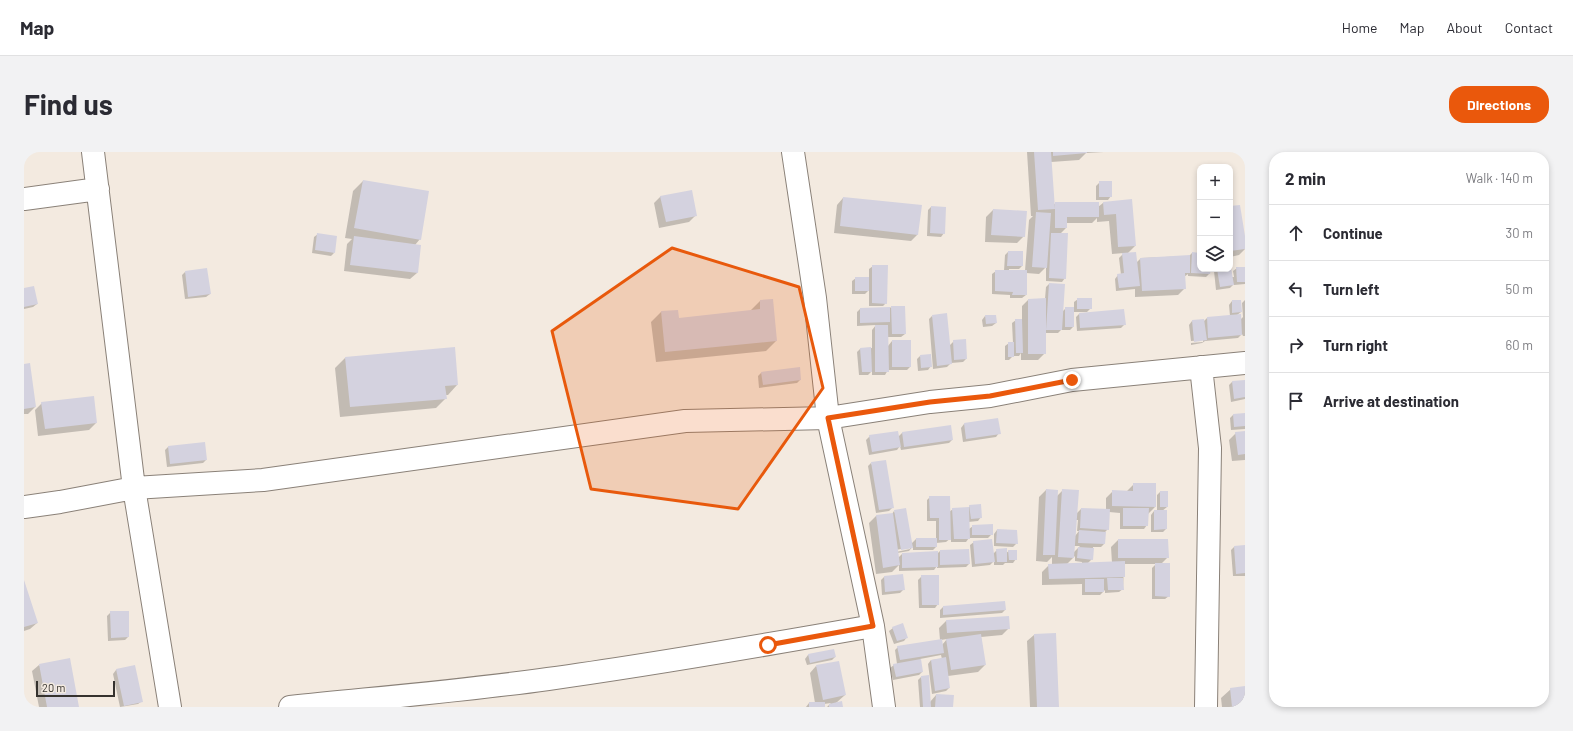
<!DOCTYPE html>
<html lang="en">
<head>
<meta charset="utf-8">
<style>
  body { margin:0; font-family:Barlow,sans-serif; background:#f2f2f3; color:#2b2b33 }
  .controls { position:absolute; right:12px; top:12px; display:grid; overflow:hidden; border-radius:8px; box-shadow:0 2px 6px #0003 }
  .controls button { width:36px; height:36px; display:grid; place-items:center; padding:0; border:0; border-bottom:1px solid #e1e1e2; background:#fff; color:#2b2b33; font:20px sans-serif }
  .scale { position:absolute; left:12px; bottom:10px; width:79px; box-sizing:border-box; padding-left:4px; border:2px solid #35322e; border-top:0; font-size:11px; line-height:14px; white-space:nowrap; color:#35322e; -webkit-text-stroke:3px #f3eae0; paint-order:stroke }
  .stop { position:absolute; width:12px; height:12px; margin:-9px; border:3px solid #ea580c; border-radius:50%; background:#fff }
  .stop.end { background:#ea580c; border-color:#fff; box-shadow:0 1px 4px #0008 }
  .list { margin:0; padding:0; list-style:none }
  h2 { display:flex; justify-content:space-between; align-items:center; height:52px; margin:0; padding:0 16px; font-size:17px }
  h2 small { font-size:13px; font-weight:400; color:#7c7c81 }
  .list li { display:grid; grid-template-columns:26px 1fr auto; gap:12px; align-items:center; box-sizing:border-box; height:56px; padding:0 16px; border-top:1px solid #e1e1e2 }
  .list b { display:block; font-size:15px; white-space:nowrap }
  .list em { font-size:13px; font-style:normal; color:#7c7c81 }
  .icon { flex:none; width:22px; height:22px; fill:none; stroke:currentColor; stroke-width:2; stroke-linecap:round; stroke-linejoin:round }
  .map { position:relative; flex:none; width:1221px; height:555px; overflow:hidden; border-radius:16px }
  header { display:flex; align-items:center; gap:24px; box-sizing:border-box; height:56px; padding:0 20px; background:#fff; border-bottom:1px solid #e1e1e2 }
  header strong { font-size:19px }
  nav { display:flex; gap:22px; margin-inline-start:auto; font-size:14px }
  .intro { display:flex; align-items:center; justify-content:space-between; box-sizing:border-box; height:96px; padding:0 24px }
  h1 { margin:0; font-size:28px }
  .button { padding:10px 18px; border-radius:16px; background:#ea580c; color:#fff; font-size:14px; font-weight:700 }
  main { display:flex; gap:24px; padding:0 24px }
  aside { flex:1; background:#fff; border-radius:16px; box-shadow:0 2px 6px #0003 }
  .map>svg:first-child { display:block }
  .shadow { fill:#0003; fill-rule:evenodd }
  .building { fill:#d4d2df }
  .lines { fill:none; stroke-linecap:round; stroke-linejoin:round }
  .street-casing { stroke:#8a8178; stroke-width:24 }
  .street { stroke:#fff; stroke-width:22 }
  .route { stroke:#ea580c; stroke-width:5 }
  .marked { fill:#e8590c; fill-opacity:0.2; stroke:#e8590c; stroke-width:3; stroke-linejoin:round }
</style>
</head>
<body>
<header>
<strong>Map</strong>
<nav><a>Home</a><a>Map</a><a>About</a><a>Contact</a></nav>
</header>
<div class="intro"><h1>Find us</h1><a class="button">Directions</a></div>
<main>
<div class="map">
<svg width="1221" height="555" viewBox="0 0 1221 555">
  <rect width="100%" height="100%" fill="#f3eae0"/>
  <!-- shadow -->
  <path class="shadow" d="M1003 0H1080L1062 1 1055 8 1027 10 1029 53 1032 51 1074 55 1079 51 1107 48 1111 94 1103 102 1112 111 1117 106 1165 104 1168 101 1176 102V117H1186L1185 122 1182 125 1164 124V122L1160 125 1161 136 1154 143 1111 145V137L1092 139 1091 127 1094 123H1097L1095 106 1100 101 1088 102 1085 69 1073 70V66L1068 71H1042V76L1036 82 1041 126 1038 130 1022 129V115L1015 122 1002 121V143L998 146H986V143L968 142V122L972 119H980L981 103 984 100 998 114 995 117H985V119H1001L1005 68 1009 64H1007Z
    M339 29 396 87 391 93 393 121 386 127 320 119 323 92 328 87 321 86 329 39Z
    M1076 30 1087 44 1084 48H1072V34Z
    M637 44 672 63 665 70 635 76 630 51Z
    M819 46 894 82 887 89 810 81 813 53Z
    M907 55 920 81 917 85 903 84 904 58Z
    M1206 55 1221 91V97L1215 103 1206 105Z
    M969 58 1000 84 993 91 961 90 962 65Z
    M294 82 310 101 307 104 288 101 290 85Z
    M1206 113 1208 125H1210L1209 119 1213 116H1221V132L1210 133V132L1206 136 1192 138 1190 119 1191 117H1206Z
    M849 114 862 151 859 154H845V138L841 142H828V129L832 126H845V117Z
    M161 120 186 142 182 145 161 147 158 123Z
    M1025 132 1038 160 1042 156H1050V150L1054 147 1067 156 1063 160H1049V175L1046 178H1038V177L1034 181H1021V201L1014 208H997V201L995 204H989L985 208H981V194L985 191H989L988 171 992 168H998V154L1004 148 1021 147 1022 135Z
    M0 137 13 152 9 155 0 157Z
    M1221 148V184H1219L1218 182 1214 186 1181 189 1178 191 1167 193V191L1179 190V188L1167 189 1165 173 1168 169H1180L1183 166 1206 164 1205 153 1208 149 1217 160 1213 163 1216 168 1219 165 1218 151Z
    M736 149 752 189 742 199 632 210 627 170 637 160 653 159 654 167 726 159Z
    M867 155 881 182 877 185H864V194L868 189 886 215 883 218H864L861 223H848V219L844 223H835L833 200 836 197 848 196V178L852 173 833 174V160L836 157 866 156Z
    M1055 162 1101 172 1097 176 1053 179 1052 165Z
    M908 164 925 194 930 189 942 207 939 210 927 211 923 215 909 217 905 167Z
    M961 164 972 171 968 174 959 175 958 168Z
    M896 204 907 214 904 218 894 219 893 207Z
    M321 206 433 233 424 243H421L422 246 412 256 316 265 311 216Z
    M0 213 11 255 4 262H0Z
    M737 221 776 228 773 231 735 236 734 224Z
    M1221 229V247L1207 250 1205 233 1208 230Z
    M18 251 72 271 65 278 14 284 11 258Z
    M1221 262V277L1207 278 1206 266 1209 263Z
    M940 272 975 281 972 285 939 290 937 276Z
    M926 274 928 288 925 291 877 298 876 294 873 298 845 303 842 288 846 284 874 285 878 281Z
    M1221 280V308L1208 309 1205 288 1212 281Z
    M144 295 182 308 179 311 143 315 141 298Z
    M847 311 869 355 865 359 852 361 844 314Z
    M1110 332 1131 355 1124 362 1123 373 1120 377H1096V361L1085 360 1084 377 1081 380 1080 392 1077 395H1069L1068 407 1064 411H1088L1087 395 1094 388 1144 405 1137 412 1145 444 1141 447H1128V416L1132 412H1100L1099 437 1095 440 1081 441V438L1076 443H1058V432L1018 433V420L1025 413H1028V405L1023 410 1012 409 1015 345 1022 338 1033 344 1039 338 1052 362 1057 357 1082 358V346L1089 339H1103ZM1052 368H1054L1053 379H1055L1051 384ZM1050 394H1056L1050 400ZM1051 404V409L1058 410V412H1043Z
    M1136 340 1143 355 1138 359 1142 377 1139 380H1127V363L1130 359H1133V343Z
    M906 345 925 360 929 357 944 356 946 354 957 365 954 369 944 370 945 377 949 374 968 382 964 386H945L942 390H927V386L922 390 912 391V395L909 398H889V394L885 399 873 401 874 406 878 402H913L916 399 945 412 942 415 913 416V414L910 418 875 419V413L868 420 852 422 845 371 852 364 868 362 870 359 887 392 892 387H912V369H903V348ZM886 395V397L872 400V398Z
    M973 378 993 391 989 395 970 394V382Z
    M950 390 969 402 973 398 982 401 985 399 992 407 989 411H981L979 413H970V409L966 413 948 415 946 393Z
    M1221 394V424H1209L1207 398 1210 395Z
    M878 423 879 438 876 441 858 443 857 428 860 425Z
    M898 424 914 452 911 456H895L894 428Z
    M0 430 13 471 6 477 0 479Z
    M919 455 981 458 978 461 916 466V458Z
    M87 460 104 485 101 488 84 489 83 464Z
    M922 469 985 476 978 483 957 485 961 513 954 520 924 524 925 536 922 539 908 542 904 512 907 508 918 507 917 503 896 507 898 520 895 523 869 528 866 516 870 513 873 512 871 498 874 495 916 488 915 476ZM923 487 918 493 917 488Z
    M869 476 883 485 880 489 870 492 865 479Z
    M1010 483 1034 555H1006L1003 489Z
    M784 503 811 505 808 508 783 513 781 507Z
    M15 513 54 555H15L8 519Z
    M110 514 118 549 114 552 96 555 89 522 92 518Z
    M792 514 821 543 812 551 818 555H803L807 551 800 552V555H782L785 551H791L786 521Z
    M897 525 906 550 912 543 928 555H896L894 528Z
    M1221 535V555H1198L1197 546 1207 537Z"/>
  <!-- building -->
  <path class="building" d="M1010 0H1027L1031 57 1014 58Z
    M1029 0H1063V1L1029 4Z
    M339 28 405 39 397 88 330 76Z
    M1075 29H1088V45H1075Z
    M668 38 673 64 642 70 636 44Z
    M819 45 898 53 894 83 816 74Z
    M1108 47 1112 94 1094 95 1092 62 1080 63 1079 50Z
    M1031 50H1075V65H1043V76H1031Z
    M1216 53 1221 84V97L1206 99V54Z
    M907 54 922 55 921 82 906 81Z
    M969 57 1003 59 1001 85 967 83Z
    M1012 60 1027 61 1023 116 1008 115Z
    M293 81 313 84 311 101 291 98Z
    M1027 81H1044L1042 127 1025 126Z
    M330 84 397 93 394 121 326 113Z
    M984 99H999V114H983Z
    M1112 100 1116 134 1095 136 1093 122 1100 121 1098 101Z
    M1168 100 1176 101V117H1187L1186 122 1167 121Z
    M1166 103V121H1161L1162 137 1118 139 1116 106Z
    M1206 110 1210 133 1196 135 1193 117H1206Z
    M848 113H864L863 152 848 151Z
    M1212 115H1221V130H1213Z
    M183 116 187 142 164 145 161 119Z
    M971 118H1003V143H988L989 140 971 139Z
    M831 125H845V139H831Z
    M1025 131 1041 132 1038 178H1022Z
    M10 134 14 152 0 155V136Z
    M1022 146V202H1004V147Z
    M1053 146H1068V157H1053Z
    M749 147 753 189 641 200 637 159 654 158 655 166 736 157V148Z
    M1208 148H1217L1218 160 1208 161Z
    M867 154H881L882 182H868Z
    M866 155V170L836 171V156Z
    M1041 155H1050V175H1041Z
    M1100 157 1102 173 1056 176 1055 161Z
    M923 161 928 212 913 214 908 163Z
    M1217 162 1218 183 1184 186 1183 165Z
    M961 163H972L973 171 962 172Z
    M991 167H998L999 201H992Z
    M1180 167 1183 188 1170 190 1168 168Z
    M851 173H864L865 220H851Z
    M942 187 943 207 930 208 929 188Z
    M868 188H887V215H868Z
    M984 190H990V205H984Z
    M431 195 434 233 421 234 423 247 326 255 321 205Z
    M847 195 848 220H838L836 196Z
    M907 202 908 215 897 216 896 203Z
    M6 211 12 255 0 257V212Z
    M776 215 777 228 739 233 737 220Z
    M1221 228V245L1210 247 1208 229Z
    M70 244 73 271 21 277 17 250Z
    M1221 261V274L1210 275 1209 262Z
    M974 266 977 282 942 287 940 271Z
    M927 273 929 288 880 295 878 280Z
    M874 279 877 295 848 300 845 283Z
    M1221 279V302L1214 303 1211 280Z
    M181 290 183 308 146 312 144 294Z
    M862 308 870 356 855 358 847 310Z
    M1109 331H1132V355L1088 354V338L1109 339Z
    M1022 337 1034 338 1031 403H1019Z
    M1038 337 1055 338 1050 406 1034 405Z
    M1136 339H1144V355H1136Z
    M905 344H926L927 388H915V366H906Z
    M957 352 958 366 947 367 945 353Z
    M945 355 946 387H930L928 356Z
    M882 356 889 396 877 398 870 358Z
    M1057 356 1086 357 1085 378 1056 376Z
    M1099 356H1125L1124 374H1099Z
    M1130 358H1143V377L1130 378Z
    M869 361 876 413 859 416 852 363Z
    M969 372V383H948V373Z
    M973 377 993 378 994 392 972 391Z
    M1055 378 1082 380 1081 392 1054 391Z
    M892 386H913V395H892Z
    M968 387 971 410 951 412 949 389Z
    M1094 387H1144L1145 406H1094Z
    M1221 393V421L1212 422 1210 394Z
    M1054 395 1070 396 1069 408 1053 406Z
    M983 396V410H973L972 397Z
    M945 397 946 412 916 413V398Z
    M984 398H993V408H985Z
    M914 399V415L878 416V401Z
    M1101 409V425L1025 427 1024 412Z
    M1131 411H1146V445L1131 444Z
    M879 422 881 438 861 440 860 424Z
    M897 423H915V453H898Z
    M1083 426H1099L1100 438H1084Z
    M1061 427H1080V440H1061Z
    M0 428 14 471 0 475Z
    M981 449 982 458 919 463V454Z
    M86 459H105V485L87 486Z
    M985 464 986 477 923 481 922 468Z
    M879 471 884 486 873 489 868 475Z
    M1032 481 1035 555H1013L1010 482Z
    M957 482 962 513 927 518 922 487Z
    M918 487 920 501 876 508 873 494Z
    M810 497 812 505 786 511 784 502Z
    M922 505 926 536 911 539 907 508Z
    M46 506 55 555H23L15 512Z
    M897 507 899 520 872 525 869 512Z
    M815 509 822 543 799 548 792 513Z
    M111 513 119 550 100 554 92 517Z
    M905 523 907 555H899L897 524Z
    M1221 534V555H1208L1206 536Z
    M912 542 930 543 929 555H911Z
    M818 549 819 555H805V552Z
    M785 550H801V555H785Z"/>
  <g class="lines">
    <defs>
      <path id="street" d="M69 0 110 336 146 555
        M769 0 791 146 804 266 849 474 860 555
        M0 47 74 37
        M1177 215 1186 296 1182 555
        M0 355 36 350 110 336 239 328 661 269 804 266 906 250 966 244 1048 228 1221 211
        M266 555C352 546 439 539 524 527 633 512 741 493 849 474"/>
    </defs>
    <!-- street casing -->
    <use href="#street" class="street-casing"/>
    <!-- street -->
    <use href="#street" class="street"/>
  </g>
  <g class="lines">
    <!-- route -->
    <path class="route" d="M744 493 849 474 804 266 906 250 966 244 1048 228"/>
  </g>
  <!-- marked area -->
  <path class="marked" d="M648 96 775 135 799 236 714 357 567 337 528 179Z"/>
</svg>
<div class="controls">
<button>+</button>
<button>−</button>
<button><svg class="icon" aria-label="layers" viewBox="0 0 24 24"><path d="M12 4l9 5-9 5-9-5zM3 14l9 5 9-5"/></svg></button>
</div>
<div class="scale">20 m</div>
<div class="stop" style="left:744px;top:493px"></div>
<div class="stop end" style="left:1048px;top:228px"></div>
</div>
<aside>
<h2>2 min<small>Walk · 140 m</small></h2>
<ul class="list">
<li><svg class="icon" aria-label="ahead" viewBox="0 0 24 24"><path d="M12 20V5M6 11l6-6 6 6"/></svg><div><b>Continue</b></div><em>30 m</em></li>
<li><svg class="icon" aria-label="left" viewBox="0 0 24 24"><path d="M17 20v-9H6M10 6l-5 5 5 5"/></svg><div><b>Turn left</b></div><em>50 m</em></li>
<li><svg class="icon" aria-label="right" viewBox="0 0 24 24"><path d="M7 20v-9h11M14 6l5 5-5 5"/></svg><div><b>Turn right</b></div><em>60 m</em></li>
<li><svg class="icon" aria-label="arrive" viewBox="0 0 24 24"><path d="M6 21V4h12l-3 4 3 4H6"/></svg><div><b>Arrive at destination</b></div></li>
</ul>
</aside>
</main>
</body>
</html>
